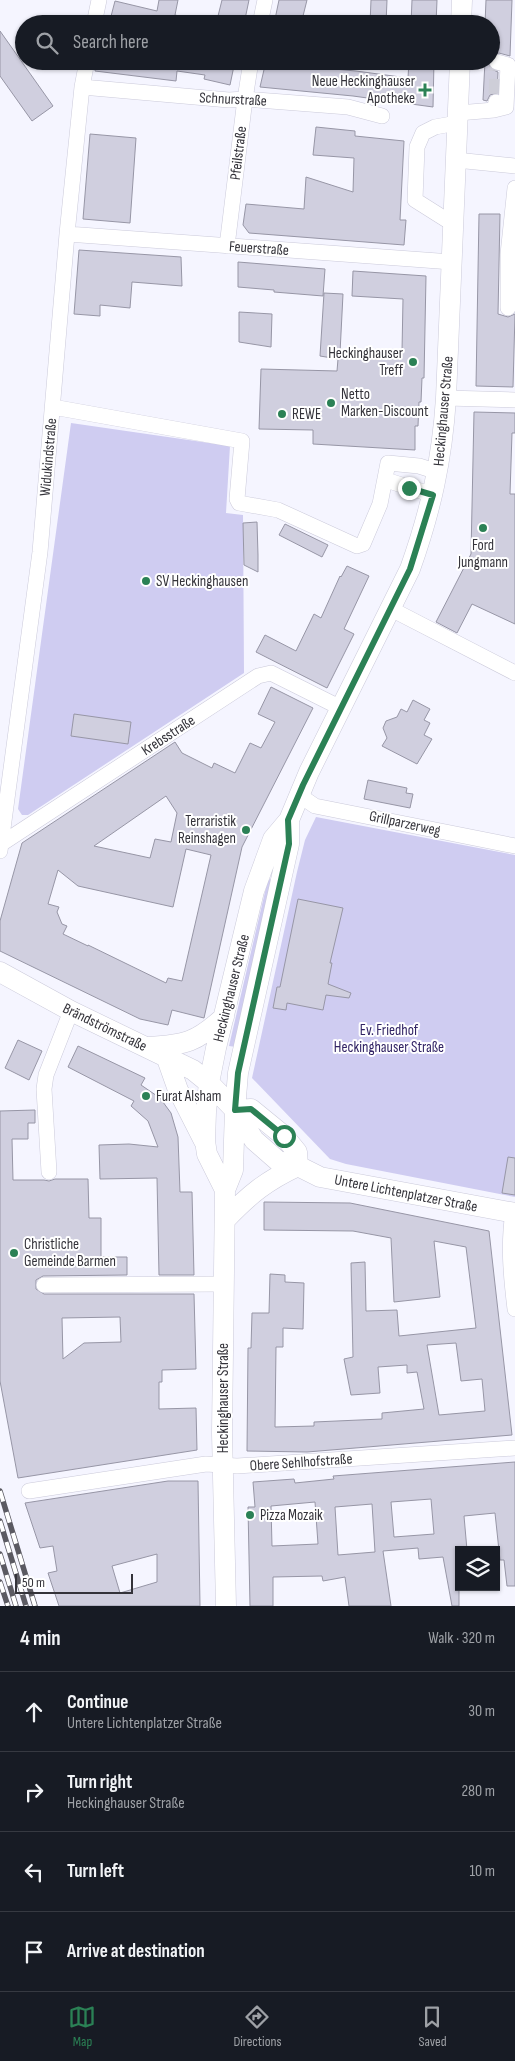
<!DOCTYPE html>
<html lang="en">
<head>
<meta charset="utf-8">
<style>
  body { margin:0; font-family:"Sofia Sans Condensed",sans-serif; background:#242831; color:#f1f3f6 }
  .controls { position:absolute; right:15px; bottom:15px; display:grid; overflow:hidden; border-radius:0px; box-shadow:0 1px 4px #0004 }
  .controls button { width:45px; height:45px; display:grid; place-items:center; padding:0; border:0; border-bottom:1px solid #363941; background:#171b24; color:#f1f3f6; font:25px sans-serif }
  .scale { position:absolute; left:15px; bottom:12px; width:118px; box-sizing:border-box; padding-left:5px; border:2px solid #34333a; border-top:0; font-size:14px; line-height:18px; white-space:nowrap; color:#34333a; -webkit-text-stroke:4px #fff; paint-order:stroke }
  .stop { position:absolute; width:15px; height:15px; margin:-11px; border:4px solid #2b8155; border-radius:50%; background:#fff }
  .stop.end { background:#2b8155; border-color:#fff; box-shadow:0 1px 5px #0008 }
  .list { margin:0; padding:0; list-style:none }
  h2 { display:flex; justify-content:space-between; align-items:center; height:65px; margin:0; padding:0 20px; font-size:21px }
  h2 small { font-size:16px; font-weight:400; color:#9ea1a6 }
  .list li { display:grid; grid-template-columns:32px 1fr auto; gap:15px; align-items:center; box-sizing:border-box; height:80px; padding:0 20px; border-top:1px solid #363941 }
  .list b { display:block; font-size:19px; white-space:nowrap }
  .list p { margin:0; font-size:16px; white-space:nowrap; color:#9ea1a6 }
  .list em { font-size:16px; font-style:normal; color:#9ea1a6 }
  .icon { flex:none; width:28px; height:28px; fill:none; stroke:currentColor; stroke-width:2; stroke-linecap:round; stroke-linejoin:round }
  .map { position:relative; flex:none; width:515px; height:1606px; overflow:hidden }
  .search { position:absolute; background:#171b24; box-shadow:0 1px 4px #0004; left:15px; right:15px; top:15px; height:55px; display:flex; align-items:center; gap:12px; box-sizing:border-box; padding:0 18px; border-radius:28px; color:#9ea1a6; font-size:19px }
  .sheet { height:385px; background:#171b24 }
  nav { display:flex; justify-content:space-around; align-items:center; box-sizing:border-box; height:70px; border-top:1px solid #363941; background:#171b24; font-size:14px; color:#9ea1a6 }
  nav a { display:grid; justify-items:center; gap:2px }
  nav .on { color:#2b8155 }
  .map>svg:first-child { display:block }
  .green { fill:#cfccf1 }
  .building { fill:#d0cfdf; stroke:#9796a6; fill-rule:evenodd }
  .lines { fill:none; stroke-linecap:round; stroke-linejoin:round }
  .minor-tunnel { stroke:#ceced8; stroke-width:15; stroke-dasharray:15 8; stroke-linecap:butt }
  .minor-casing { stroke:#cbcada; stroke-width:16 }
  .major-casing { stroke:#cbcada; stroke-width:21 }
  .minor { stroke:#fff; stroke-width:15 }
  .major { stroke:#fff; stroke-width:20 }
  .rail-casing { stroke:#5b5a62; stroke-width:5.5 }
  .rail { stroke:#fff; stroke-width:4; stroke-dasharray:11; stroke-linecap:butt }
  .route { stroke:#2b8155; stroke-width:6 }
  .poi-dot { fill:#2b8155; stroke:#fff; stroke-width:2 }
  .labels { text-anchor:middle; stroke-width:4; stroke-linejoin:round; paint-order:stroke }
  .poi-label { font-size:15px; fill:#34333a; stroke:#fff; text-anchor:start }
  .street-label { font-size:15px; fill:#34333a; stroke:#fff }
  .park-label { font-size:15px; fill:#312364; stroke:#fff }
</style>
</head>
<body>
<div class="map">
<svg width="515" height="1606" viewBox="0 0 515 1606">
  <rect width="100%" height="100%" fill="#f5f5ff"/>
  <!-- green -->
  <path class="green" d="M71 423 230 446 226 513 243 515 244 673 28 815H22L18 809Z
    M316 817 515 855V1197L346 1164 330 1159 252 1078 297 872 305 840Z
    M268 879 273 880 236 1047 229 1046Z"/>
  <!-- building -->
  <path class="building" d="M159 0H178L175 15 191 19 190 24H109L115 1 157 11Z
    M222 0H249L244 24H216Z
    M279 0H307L301 24H274Z
    M371 0H387L386 24H370Z
    M412 0H437L436 24H411Z
    M486 0H512L510 56 499 53 491 55V24H485Z
    M0 31 53 106 32 121 0 76Z
    M96 61 148 63V61H235L230 85 204 79 205 75 177 71 176 81 95 71Z
    M266 61H291L290 65 356 71 408 78 409 61H434L433 107 353 96 260 87Z
    M485 61H488L491 69 498 72 497 93 490 95 487 101 483 100Z
    M316 127 355 131V136L404 141 400 220H406L404 245 249 233 243 225 246 204 304 209 306 177 353 192 354 158 313 155Z
    M90 134 136 138 130 223 83 219Z
    M479 214H500L498 314 508 317 515 314 513 387 476 386Z
    M79 250 181 257 182 286 132 282 130 308 100 305V316L74 314Z
    M238 262 325 269 323 296 274 292V290L238 287Z
    M353 271 426 276 424 378H422L421 402H419L418 426H415V450L313 444V430L259 429 261 369 337 371 338 359 320 356 324 293 343 294 340 353 399 355 400 351H402L403 299 352 296Z
    M239 312 272 314 271 347 239 342Z
    M474 412 515 413V433H512L510 494H515V624L472 604 457 633 436 622 471 554Z
    M257 522 258 555V572L244 565 243 523Z
    M285 524 328 545 322 557 279 535Z
    M347 566 369 576 344 629 354 634 327 688 256 652 265 635 296 651 314 614 321 618 340 576 341 577Z
    M271 687 313 708 242 847 204 1018 172 1010 168 1025 140 1019 0 951V921L22 843 175 742 182 753 212 768 214 763 235 773 250 743 261 748 275 722 258 714ZM166 796 177 813 171 842 155 839 150 858 94 846ZM186 849 211 855 182 981 168 978 166 983 88 945V946L63 934 67 926 62 924 57 912 59 907 48 904 58 870 78 886 173 907Z
    M413 700 430 709 424 720 430 723 424 735 432 739 417 764 382 746 387 738 383 728 386 721 397 717 401 709 407 712Z
    M74 714 131 722 128 744 71 736Z
    M368 780 407 788 406 793 413 794 410 808 364 799Z
    M298 899 343 908 330 963H332L328 984 351 993 349 998 326 995 323 1010 287 1003 286 1010 273 1008 277 987H280Z
    M18 1040 42 1051 29 1080 5 1068Z
    M78 1046 145 1078 141 1085 160 1098 171 1113 178 1137 180 1192H192L194 1275H159L157 1178 100 1179 99 1145 129 1144 158 1147 148 1121 131 1106 134 1101 68 1067Z
    M35 1110V1123H28V1139H12L13 1180H44L49 1181 55 1179H88L89 1218H101V1257H127V1275L43 1276 36 1280V1289L44 1294H194L196 1369 162 1370V1382H159V1409L196 1408 197 1450 18 1478 0 1381V1111ZM120 1317 121 1342 84 1343 63 1359 62 1318Z
    M508 1157 515 1158V1195L502 1193Z
    M264 1202 350 1203 489 1231 512 1435 307 1452 247 1451 248 1348H251L252 1313H269L270 1274 285 1275V1282L304 1283 303 1329 283 1328V1347H276L275 1427 314 1426V1422L382 1419V1413L424 1409 417 1372 407 1373V1365L378 1367 380 1393 351 1395 344 1359 353 1357 351 1263 365 1262 366 1311 397 1310 399 1336 476 1328 466 1247 434 1241 440 1297 394 1302 391 1238 353 1231 264 1230ZM456 1343 461 1381 482 1379 485 1411 439 1415 427 1345Z
    M515 1462V1586H507L504 1560H500L495 1513 464 1516 467 1550H459V1606H452L443 1557 419 1559 418 1548 383 1551 391 1606H349L345 1577 323 1581 322 1576 273 1577V1606H250L248 1507H255L253 1482 294 1479 295 1483 334 1479 333 1476ZM431 1499 434 1534 394 1537 391 1502ZM315 1502 318 1544 272 1546 271 1506ZM372 1504 375 1552 338 1555 335 1507Z
    M168 1481H198L200 1606H59L48 1573 57 1571 53 1546 40 1548 25 1503ZM157 1554V1582L120 1593 112 1566Z"/>
  <g class="lines">
    <!-- minor-tunnel -->
    <path class="minor-tunnel" d="M491 61 497 62 496 101"/>
    <defs>
      <path id="minor" d="M94 24 99 0
        M260 24 265 0
        M82 87 229 100 245 99 348 107 382 116
        M494 110 506 107 508 65 497 62
        M458 113 494 110 496 102
        M456 160 515 166
        M453 224 415 200 417 147 423 133 435 127 457 123
        M67 234 452 262
        M227 246 245 99 251 61
        M508 308V254L515 188
        M446 398 515 400
        M53 407 242 441 237 499 239 503 278 510 357 546 363 544 380 504 388 463 419 466 438 472
        M386 480 433 495
        M391 609 515 673
        M299 795 315 806 515 846
        M1 844 258 676 271 673 341 708
        M0 851 40 552 67 234 82 87 87 61
        M49 1172 44 1089 46 1075 71 1011
        M513 1212C508 1245 511 1276 515 1309
        M44 1285 223 1284
        M29 1491 206 1464 237 1466 515 1448"/>
      <path id="major" d="M461 24 462 0
        M0 972 71 1011 193 1070 209 1083 235 1110 254 1140 278 1161 298 1166 320 1177 515 1213
        M149 1047C185 1045 197 1042 224 1017
        M166 1056 178 1090 204 1141
        M235 1110 251 1109 284 1136 297 1152 298 1166
        M225 1190 207 1154 205 1141 206 1112 209 1083 216 1048 254 891 273 839 289 820 309 772 410 569C431 510 442 460 446 398L460 61
        M225 1220C250 1194 266 1181 298 1166
        M226 1606 222 1433 225 1190 233 1170 235 1110 238 1073 289 844V820"/>
    </defs>
    <!-- minor casing -->
    <use href="#minor" class="minor-casing"/>
    <!-- major casing -->
    <use href="#major" class="major-casing"/>
    <!-- minor -->
    <use href="#minor" class="minor"/>
    <!-- major -->
    <use href="#major" class="major"/>
    <defs>
      <path id="rail" d="M0 1491 35 1606
        M0 1521 26 1606
        M0 1554 16 1606
        M0 1582 8 1606"/>
    </defs>
    <!-- rail casing -->
    <use href="#rail" class="rail-casing"/>
    <!-- rail -->
    <use href="#rail" class="rail"/>
  </g>
  <g class="lines">
    <!-- route -->
    <path class="route" d="M284 1136 251 1109 235 1110 238 1073 289 844 288 820 303 785 410 569 433 495 409 488"/>
  </g>
  <!-- markers -->
  <g class="poi-dot">
    <path d="M422.5 82.5h5v5h5v5h-5v5h-5v-5h-5v-5h5z"/>
    <circle cx="413" cy="362" r="5"/>
    <circle cx="331" cy="403" r="5"/>
    <circle cx="282" cy="414" r="5"/>
    <circle cx="483" cy="528" r="5"/>
    <circle cx="146" cy="581" r="5"/>
    <circle cx="246" cy="830" r="5"/>
    <circle cx="146" cy="1096" r="5"/>
    <circle cx="14" cy="1253" r="5"/>
    <circle cx="250" cy="1515" r="5"/>
  </g>
  <g class="labels">
    <!-- poi labels -->
    <g class="poi-label">
      <text x="415" y="86" text-anchor="end">Neue Heckinghauser<tspan x="415" dy="17">Apotheke</tspan></text>
      <text x="403" y="358" text-anchor="end">Heckinghauser<tspan x="403" dy="17">Treff</tspan></text>
      <text x="341" y="399">Netto<tspan x="341" dy="17">Marken-Discount</tspan></text>
      <text x="292" y="419">REWE</text>
      <text x="483" y="550" text-anchor="middle">Ford<tspan x="483" dy="17">Jungmann</tspan></text>
      <text x="156" y="586">SV Heckinghausen</text>
      <text x="236" y="826" text-anchor="end">Terraristik<tspan x="236" dy="17">Reinshagen</tspan></text>
      <text x="156" y="1101">Furat Alsham</text>
      <text x="24" y="1249">Christliche<tspan x="24" dy="17">Gemeinde Barmen</tspan></text>
      <text x="260" y="1520">Pizza Mozaik</text>
    </g>
    <!-- street labels -->
    <g class="street-label">
      <text transform="translate(233 99) rotate(3)" y="5">Schnurstraße</text>
      <text transform="translate(238 153) rotate(-83)" y="5">Pfeilstraße</text>
      <text transform="translate(259 248) rotate(4)" y="5">Feuerstraße</text>
      <text transform="translate(443 411) rotate(-85)" y="5">Heckinghauser Straße</text>
      <text transform="translate(48 457) rotate(-85)" y="5">Widukindstraße</text>
      <text transform="translate(168 735) rotate(-33)" y="5">Krebsstraße</text>
      <text transform="translate(405 823) rotate(12)" y="5">Grillparzerweg</text>
      <text transform="translate(231 988) rotate(-76)" y="5">Heckinghauser Straße</text>
      <text transform="translate(105 1027) rotate(26)" y="5">Brändströmstraße</text>
      <text transform="translate(406 1193) rotate(11)" y="5">Untere Lichtenplatzer Straße</text>
      <text transform="translate(223 1398) rotate(-90)" y="5">Heckinghauser Straße</text>
      <text transform="translate(301 1462) rotate(-4)" y="5">Obere Sehlhofstraße</text>
    </g>
    <!-- park labels -->
    <g class="park-label">
      <text x="389" y="1035">Ev. Friedhof<tspan x="389" dy="17">Heckinghauser Straße</tspan></text>
    </g>
  </g>
</svg>
<div class="controls">
<button><svg class="icon" aria-label="layers" viewBox="0 0 24 24"><path d="M12 4l9 5-9 5-9-5zM3 14l9 5 9-5"/></svg></button>
</div>
<div class="scale">50 m</div>
<div class="stop" style="left:284px;top:1136px"></div>
<div class="stop end" style="left:409px;top:488px"></div>
<div class="search"><svg class="icon" aria-label="search" viewBox="0 0 24 24"><circle cx="10" cy="10" r="6"/><path d="M15 15l6 6"/></svg>Search here</div>
</div>
<section class="sheet">
<h2>4 min<small>Walk · 320 m</small></h2>
<ul class="list">
<li><svg class="icon" aria-label="ahead" viewBox="0 0 24 24"><path d="M12 20V5M6 11l6-6 6 6"/></svg><div><b>Continue</b><p>Untere Lichtenplatzer Straße</p></div><em>30 m</em></li>
<li><svg class="icon" aria-label="right" viewBox="0 0 24 24"><path d="M7 20v-9h11M14 6l5 5-5 5"/></svg><div><b>Turn right</b><p>Heckinghauser Straße</p></div><em>280 m</em></li>
<li><svg class="icon" aria-label="left" viewBox="0 0 24 24"><path d="M17 20v-9H6M10 6l-5 5 5 5"/></svg><div><b>Turn left</b></div><em>10 m</em></li>
<li><svg class="icon" aria-label="arrive" viewBox="0 0 24 24"><path d="M6 21V4h12l-3 4 3 4H6"/></svg><div><b>Arrive at destination</b></div></li>
</ul>
</section>
<nav>
<a class="on"><svg class="icon" aria-label="map" viewBox="0 0 24 24"><path d="M3 6l6-2 6 2 6-2v14l-6 2-6-2-6 2zM9 4v14M15 6v14"/></svg>Map</a>
<a><svg class="icon" aria-label="directions" viewBox="0 0 24 24"><path d="M12 3l9 9-9 9-9-9zM9 14v-3h6M13 9l2 2-2 2"/></svg>Directions</a>
<a><svg class="icon" aria-label="saved" viewBox="0 0 24 24"><path d="M7 4h10v16l-5-4-5 4z"/></svg>Saved</a>
</nav>
</body>
</html>
